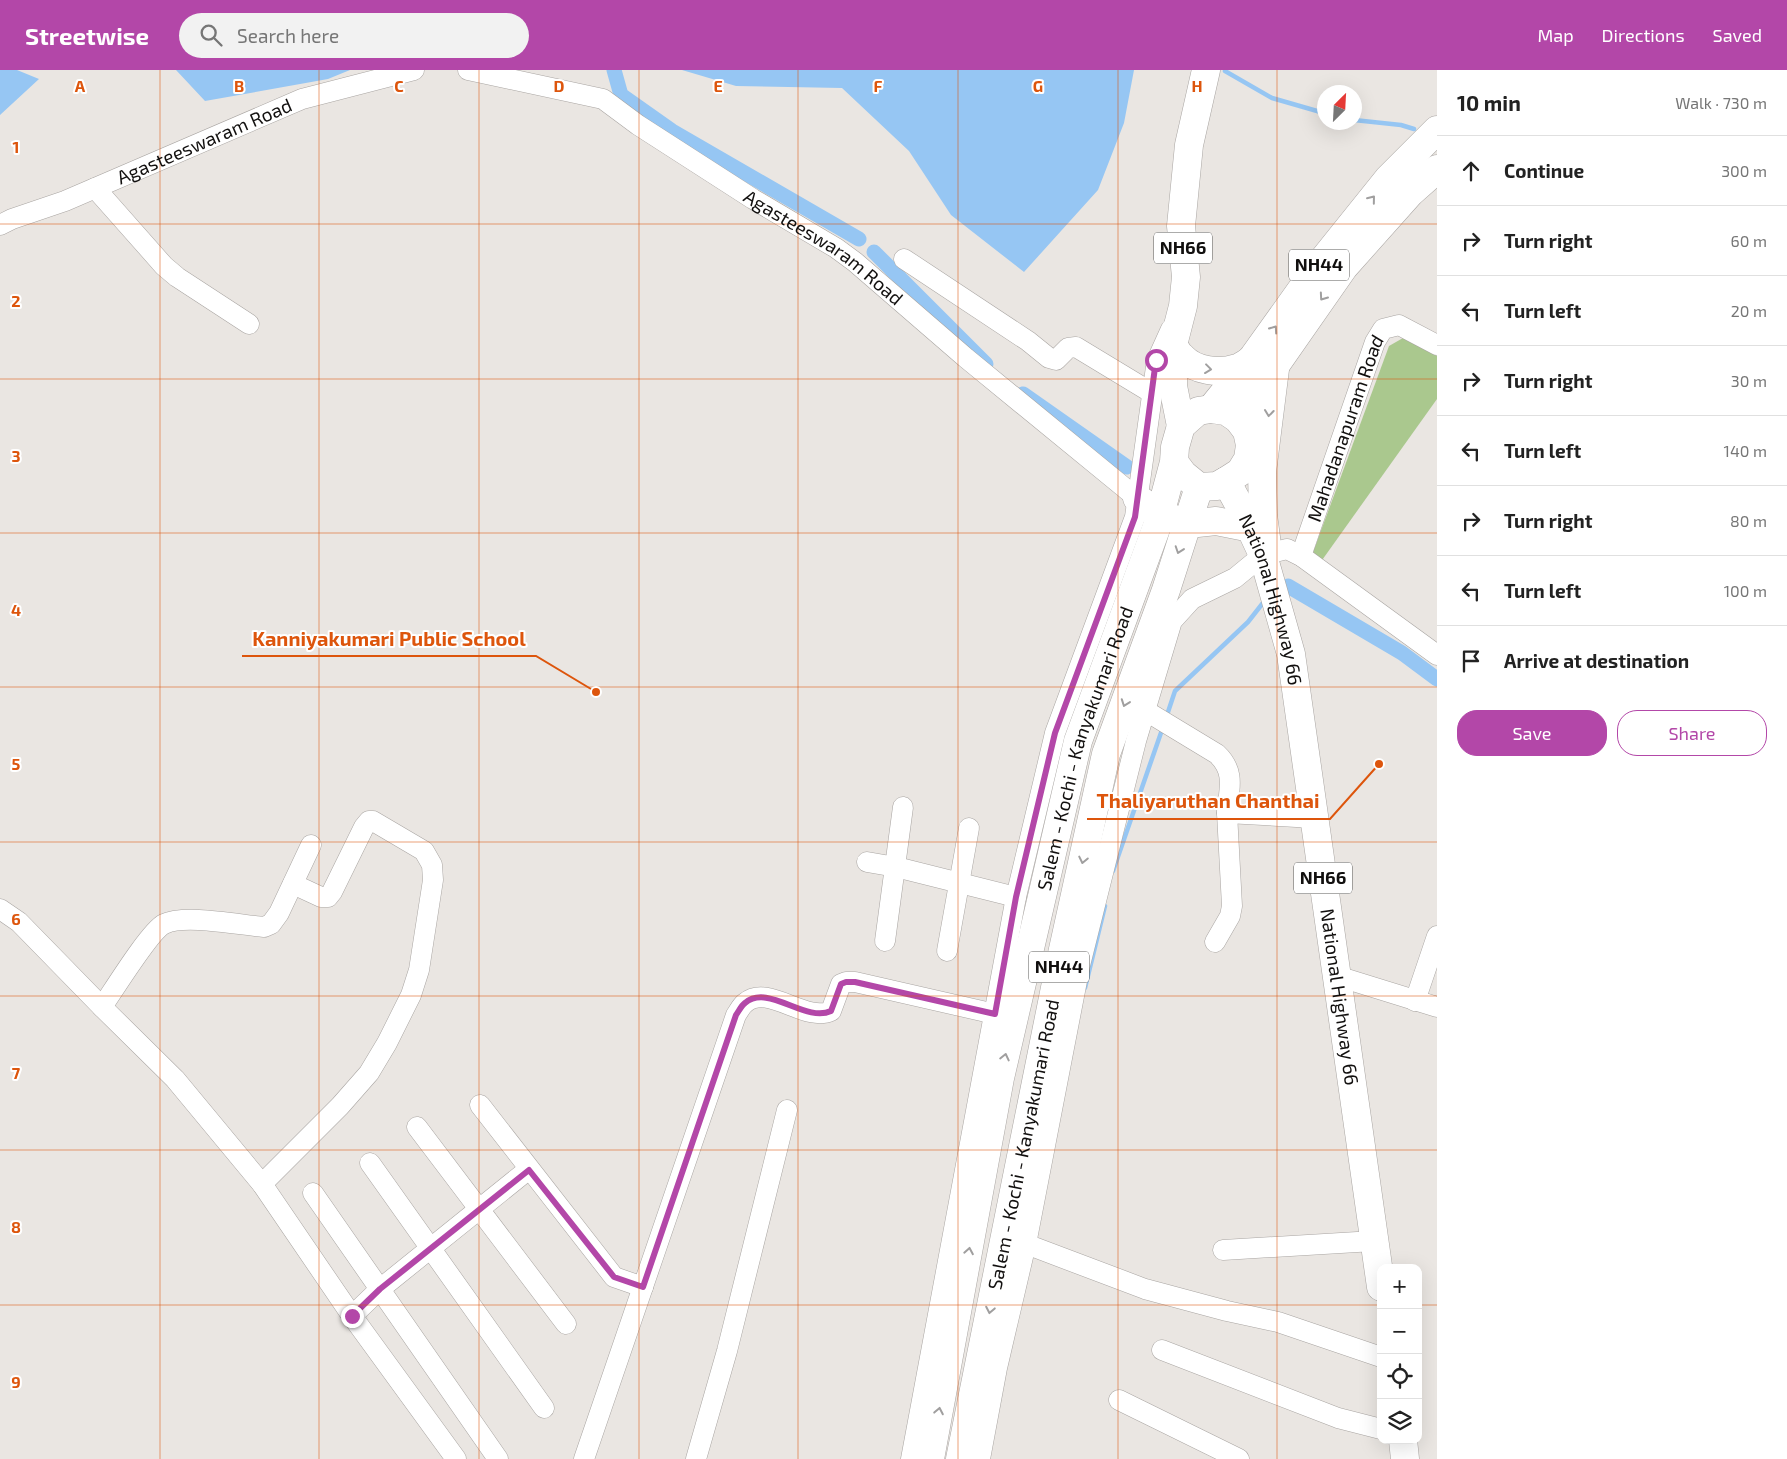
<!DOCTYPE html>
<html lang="en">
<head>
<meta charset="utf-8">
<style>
  body { margin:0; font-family:"Exo 2",sans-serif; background:#f2f2f2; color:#222 }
  .controls { position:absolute; right:15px; bottom:15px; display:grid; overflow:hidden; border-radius:10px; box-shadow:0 5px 20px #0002 }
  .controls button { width:45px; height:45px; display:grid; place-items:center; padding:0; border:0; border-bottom:1px solid #e0e0e0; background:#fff; color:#222; font:25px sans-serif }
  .compass { position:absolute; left:1317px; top:15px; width:45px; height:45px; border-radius:50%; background:#fff; box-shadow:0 5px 20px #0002; rotate:24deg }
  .stop { position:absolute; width:15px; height:15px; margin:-11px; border:4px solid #b347a8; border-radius:50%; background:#fff }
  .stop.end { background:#b347a8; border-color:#fff; box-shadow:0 1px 5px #0008 }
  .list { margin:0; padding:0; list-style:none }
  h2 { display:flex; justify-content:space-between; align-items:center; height:65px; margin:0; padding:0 20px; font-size:21px }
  h2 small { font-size:16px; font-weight:400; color:#767676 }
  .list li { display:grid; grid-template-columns:32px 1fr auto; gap:15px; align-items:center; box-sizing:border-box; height:70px; padding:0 20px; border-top:1px solid #e0e0e0 }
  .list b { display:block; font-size:19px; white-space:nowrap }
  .list em { font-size:16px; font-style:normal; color:#767676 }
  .actions { display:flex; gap:10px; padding:15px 20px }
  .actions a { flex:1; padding:11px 0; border:1px solid #b347a8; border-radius:20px; text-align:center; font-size:18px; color:#b347a8 }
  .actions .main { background:#b347a8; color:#fff }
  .icon { flex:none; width:28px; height:28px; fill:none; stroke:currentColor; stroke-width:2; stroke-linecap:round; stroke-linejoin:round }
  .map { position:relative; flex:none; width:1437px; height:1389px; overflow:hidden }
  header { display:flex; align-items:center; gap:30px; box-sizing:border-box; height:70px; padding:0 25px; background:#b347a8; color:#fff }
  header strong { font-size:24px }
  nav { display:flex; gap:28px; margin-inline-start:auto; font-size:18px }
  .search { width:350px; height:45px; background:#f2f2f2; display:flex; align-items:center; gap:12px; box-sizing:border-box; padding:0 18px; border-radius:28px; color:#767676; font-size:19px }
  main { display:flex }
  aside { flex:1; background:#fff }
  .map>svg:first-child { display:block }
  .green { fill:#aac88e }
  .water { fill:#96c6f3 }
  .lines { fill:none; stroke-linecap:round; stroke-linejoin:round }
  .stream { stroke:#96c6f3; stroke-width:4.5 }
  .canal { stroke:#96c6f3; stroke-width:15 }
  .minor-casing { stroke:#a9a5a2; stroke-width:21 }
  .highway-casing { stroke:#a9a5a2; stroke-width:29 }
  .minor { stroke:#fff; stroke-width:20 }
  .highway { stroke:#fff; stroke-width:28 }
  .oneway { stroke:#a09f9f }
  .route { stroke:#b347a8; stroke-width:6 }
  .grid { fill:none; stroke:#dd550c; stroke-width:1; stroke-opacity:0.55 }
  .labels { text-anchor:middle; stroke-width:4; stroke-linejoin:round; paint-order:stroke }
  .shield { fill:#fff; stroke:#595857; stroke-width:1 }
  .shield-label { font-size:18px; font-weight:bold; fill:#12100f }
  .street-label { font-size:19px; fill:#12100f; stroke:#fff }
  .grid-label { font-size:16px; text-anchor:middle; font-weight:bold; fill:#dd550c; stroke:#fff; stroke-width:4; stroke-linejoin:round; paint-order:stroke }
  .leader { fill:none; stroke:#dd550c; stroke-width:2 }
  .callout-dot { fill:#dd550c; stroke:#fff; stroke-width:2 }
  .callout-label { font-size:20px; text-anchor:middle; font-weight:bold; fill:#dd550c; stroke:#fff; stroke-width:4; stroke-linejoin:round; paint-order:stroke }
</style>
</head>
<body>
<header>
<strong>Streetwise</strong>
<div class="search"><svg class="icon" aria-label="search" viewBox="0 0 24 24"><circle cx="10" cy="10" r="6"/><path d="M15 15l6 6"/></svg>Search here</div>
<nav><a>Map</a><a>Directions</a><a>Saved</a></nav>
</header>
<main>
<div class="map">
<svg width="1437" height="1389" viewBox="0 0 1437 1389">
  <rect width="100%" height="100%" fill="#eae6e2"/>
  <!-- green -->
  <path class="green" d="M1403 268 1437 286V329L1320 493 1312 485 1389 276Z"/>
  <!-- water -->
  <path class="water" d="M0 0H17L39 9 0 45Z
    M176 0H350L328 9 205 31Z
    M682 0H1134L1124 53 1098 120 1024 202 951 145 909 81 842 18 736 16Z"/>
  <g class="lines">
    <!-- stream -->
    <path class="stream" d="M1225 1 1272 28 1324 43
      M1354 50 1401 55 1414 59
      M1166 648 1175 621 1248 552 1266 529
      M1113 801 1163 657
      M1085 918 1105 836"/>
    <!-- canal -->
    <path class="canal" d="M614 0 621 25 672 61 859 169
      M874 182 986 294
      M1023 324 1127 397
      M1288 516 1402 583 1437 609"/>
    <defs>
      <g id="minor">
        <path id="s1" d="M468 0 603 29 638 55 753 129 836 178 855 192 966 288 1137 428"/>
        <path d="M95 118 164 196 177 207 249 254"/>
        <path id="s2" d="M0 155 12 149 65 131 302 29 414 0"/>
        <path d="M904 189 1028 271 1049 288 1056 290 1068 278 1076 277 1152 323"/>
        <path id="s3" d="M1301 486 1375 272 1383 259 1399 255 1437 275"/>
        <path d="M1146 641 1217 684C1236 702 1229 719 1227 743L1314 748"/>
        <path d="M867 792 896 797 1016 827"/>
        <path d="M0 839 19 852 102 937 175 1009 262 1114 352 1246 456 1389"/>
        <path d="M885 871 903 737"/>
        <path d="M1215 872 1230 846 1232 836 1227 743"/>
        <path d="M947 881 969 758"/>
        <path d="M1337 906 1437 937"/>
        <path d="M1415 931 1437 866"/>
        <path d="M102 937C113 921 150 861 164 854 185 844 239 855 264 857L271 854 279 843 311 775"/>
        <path d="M480 1035 614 1207 643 1217"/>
        <path d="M417 1057 566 1254"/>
        <path d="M370 1093 544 1338"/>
        <path d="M262 1114 340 1036 369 1003 387 973 411 925 419 900 433 810 432 795 424 781 373 751H369L364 757 332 822 328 827H321L293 814"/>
        <path d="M313 1123 498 1389"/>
        <path d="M1026 1174 1145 1219 1227 1241 1278 1252 1381 1287"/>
        <path d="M1223 1180 1374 1171"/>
        <path d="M352 1246 380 1219 529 1099"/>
        <path d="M1162 1280 1338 1348 1381 1359"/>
        <path d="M1119 1330 1239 1389"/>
        <path d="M584 1389 736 945C739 941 741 936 745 933 768 913 805 953 831 941L841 914 846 912H855L995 944"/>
        <path d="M696 1389 727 1281 787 1040"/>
        <path d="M911 1389 1016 827 1055 663 1135 447 1157 290 1171 259"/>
        <path d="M980 1389 997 1298 1026 1174 1080 895 1136 671 1172 551 1192 529 1235 508 1263 485 1287 479 1301 486 1437 585"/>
      </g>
      <g id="highway">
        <path d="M1173 275C1176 279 1178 284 1182 287 1195 301 1219 304 1237 298 1241 297 1246 293 1250 291"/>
        <path d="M1211 339 1254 286 1319 195 1388 109 1437 60"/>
        <path d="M1238 349 1344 197 1410 123 1437 99"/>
        <path d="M1181 356 1173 316V275L1183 236 1186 207 1181 156 1189 75 1206 0"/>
        <path id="s4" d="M1226 411 1243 442 1263 485 1291 584 1381 1217"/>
        <path d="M1137 428 1160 444 1188 454 1216 451 1251 458"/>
        <path d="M1267 475 1263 445 1262 402 1275 299"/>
        <path d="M1403 1370 1405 1389"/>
        <path id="s5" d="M930 1389 1000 1008 1078 671 1157 456 1174 392 1175 377 1181 356 1198 341 1211 339 1226 341 1238 349 1247 361 1250 375 1248 389 1240 402 1226 411 1217 416 1199 417 1183 404 1174 392"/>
        <path id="s6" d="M960 1389 1060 893 1106 684 1166 520 1199 417"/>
      </g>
    </defs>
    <!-- minor casing -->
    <use href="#minor" class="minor-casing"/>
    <!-- highway casing -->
    <use href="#highway" class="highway-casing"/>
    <!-- minor -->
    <use href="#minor" class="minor"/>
    <!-- highway -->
    <use href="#highway" class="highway"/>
  </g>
  <!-- one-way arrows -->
  <defs><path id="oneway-chevron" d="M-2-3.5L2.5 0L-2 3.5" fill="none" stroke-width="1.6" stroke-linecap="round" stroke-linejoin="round" transform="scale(1.25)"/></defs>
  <g class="oneway">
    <use href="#oneway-chevron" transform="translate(1372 129) rotate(-51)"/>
    <use href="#oneway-chevron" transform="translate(1323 227) rotate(125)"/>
    <use href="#oneway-chevron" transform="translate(1274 259) rotate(-55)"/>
    <use href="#oneway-chevron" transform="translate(1208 299) rotate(7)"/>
    <use href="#oneway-chevron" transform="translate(1269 343) rotate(97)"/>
    <use href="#oneway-chevron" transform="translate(1179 480) rotate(109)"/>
    <use href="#oneway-chevron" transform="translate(1125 633) rotate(110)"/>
    <use href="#oneway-chevron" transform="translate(1083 790) rotate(102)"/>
    <use href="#oneway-chevron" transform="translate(1005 987) rotate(-77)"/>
    <use href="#oneway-chevron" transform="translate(969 1181) rotate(-80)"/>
    <use href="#oneway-chevron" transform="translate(990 1240) rotate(101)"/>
    <use href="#oneway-chevron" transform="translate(939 1341) rotate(-79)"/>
  </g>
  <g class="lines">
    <!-- route -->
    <path class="route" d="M352 1246 380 1219 529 1100 614 1207 643 1217 736 945C739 941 741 936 745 933 768 913 805 953 831 941L841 914 846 912H855L995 944 1016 827 1055 663 1135 447 1156 290"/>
  </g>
  <!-- grid -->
  <path class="grid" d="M160 0V1389M319 0V1389M479 0V1389M639 0V1389M798 0V1389M958 0V1389M1118 0V1389M1277 0V1389M0 154H1437M0 309H1437M0 463H1437M0 617H1437M0 772H1437M0 926H1437M0 1080H1437M0 1235H1381M1418 1235H1437"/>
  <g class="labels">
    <!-- shield labels -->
    <g class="shield">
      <rect x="1154" y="162.5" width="58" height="31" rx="4"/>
      <rect x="1289" y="179.5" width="60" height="31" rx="4"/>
      <rect x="1294" y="792.5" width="58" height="31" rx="4"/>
      <rect x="1029" y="881.5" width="60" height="31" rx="4"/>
    </g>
    <g class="shield-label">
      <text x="1183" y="184">NH66</text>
      <text x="1319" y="201">NH44</text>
      <text x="1323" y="814">NH66</text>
      <text x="1059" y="903">NH44</text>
    </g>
    <!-- street labels -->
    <g class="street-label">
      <text dy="7" stroke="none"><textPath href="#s2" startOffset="221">Agasteeswaram Road</textPath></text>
      <text dy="7" stroke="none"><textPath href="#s1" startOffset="404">Agasteeswaram Road</textPath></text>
      <text dy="7" stroke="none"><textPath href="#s3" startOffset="135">Mahadanapuram Road</textPath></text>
      <text dy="7" stroke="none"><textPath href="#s4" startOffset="128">National Highway 66</textPath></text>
      <text dy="7" stroke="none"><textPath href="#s5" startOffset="728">Salem - Kochi - Kanyakumari Road</textPath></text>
      <text dy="7" stroke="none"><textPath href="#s4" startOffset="532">National Highway 66</textPath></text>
      <text dy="7" stroke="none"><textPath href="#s6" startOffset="321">Salem - Kochi - Kanyakumari Road</textPath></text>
    </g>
  </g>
  <g class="grid-label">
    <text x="80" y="22">A</text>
    <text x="239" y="22">B</text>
    <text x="399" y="22">C</text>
    <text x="559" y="22">D</text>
    <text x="718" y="22">E</text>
    <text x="878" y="22">F</text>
    <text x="1038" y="22">G</text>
    <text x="1197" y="22">H</text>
    <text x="16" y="83">1</text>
    <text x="16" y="237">2</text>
    <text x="16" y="392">3</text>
    <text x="16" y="546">4</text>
    <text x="16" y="700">5</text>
    <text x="16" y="855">6</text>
    <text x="16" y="1009">7</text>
    <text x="16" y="1163">8</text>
    <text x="16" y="1318">9</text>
  </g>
  <!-- callouts -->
  <path class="leader" d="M596 622L536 586H242M1379 694L1330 749H1087"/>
  <g class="callout-dot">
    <circle cx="596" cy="622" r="5"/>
    <circle cx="1379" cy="694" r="5"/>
  </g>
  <g class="callout-label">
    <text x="389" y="576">Kanniyakumari Public School</text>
    <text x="1208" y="738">Thaliyaruthan Chanthai</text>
  </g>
</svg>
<div class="controls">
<button>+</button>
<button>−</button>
<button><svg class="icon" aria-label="locate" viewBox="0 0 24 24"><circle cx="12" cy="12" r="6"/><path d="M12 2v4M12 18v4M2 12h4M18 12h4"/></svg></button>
<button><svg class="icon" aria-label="layers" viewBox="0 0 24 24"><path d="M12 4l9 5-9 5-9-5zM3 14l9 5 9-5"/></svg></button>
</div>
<svg class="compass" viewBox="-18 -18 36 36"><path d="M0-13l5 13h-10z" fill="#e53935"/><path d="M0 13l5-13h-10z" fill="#767676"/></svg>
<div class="stop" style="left:1156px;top:290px"></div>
<div class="stop end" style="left:352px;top:1246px"></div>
</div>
<aside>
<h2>10 min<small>Walk · 730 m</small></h2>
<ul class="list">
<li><svg class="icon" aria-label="ahead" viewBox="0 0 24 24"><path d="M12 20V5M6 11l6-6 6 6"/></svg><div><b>Continue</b></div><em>300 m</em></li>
<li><svg class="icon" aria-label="right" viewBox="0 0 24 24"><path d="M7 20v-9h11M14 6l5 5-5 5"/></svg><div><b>Turn right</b></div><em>60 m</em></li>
<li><svg class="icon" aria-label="left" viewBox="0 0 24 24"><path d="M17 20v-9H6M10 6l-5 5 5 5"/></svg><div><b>Turn left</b></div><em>20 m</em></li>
<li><svg class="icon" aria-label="right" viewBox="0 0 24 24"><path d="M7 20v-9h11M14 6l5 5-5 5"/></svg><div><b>Turn right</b></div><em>30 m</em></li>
<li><svg class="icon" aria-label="left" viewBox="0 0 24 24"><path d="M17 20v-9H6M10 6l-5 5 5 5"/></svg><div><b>Turn left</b></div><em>140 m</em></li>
<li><svg class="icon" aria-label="right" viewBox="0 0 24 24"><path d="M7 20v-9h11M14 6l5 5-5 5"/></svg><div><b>Turn right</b></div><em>80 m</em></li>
<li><svg class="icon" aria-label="left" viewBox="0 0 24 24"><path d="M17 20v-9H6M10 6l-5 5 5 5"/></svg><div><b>Turn left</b></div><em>100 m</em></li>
<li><svg class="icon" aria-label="arrive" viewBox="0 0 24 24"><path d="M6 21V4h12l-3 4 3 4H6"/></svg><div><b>Arrive at destination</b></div></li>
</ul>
<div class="actions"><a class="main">Save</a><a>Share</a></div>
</aside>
</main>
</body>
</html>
